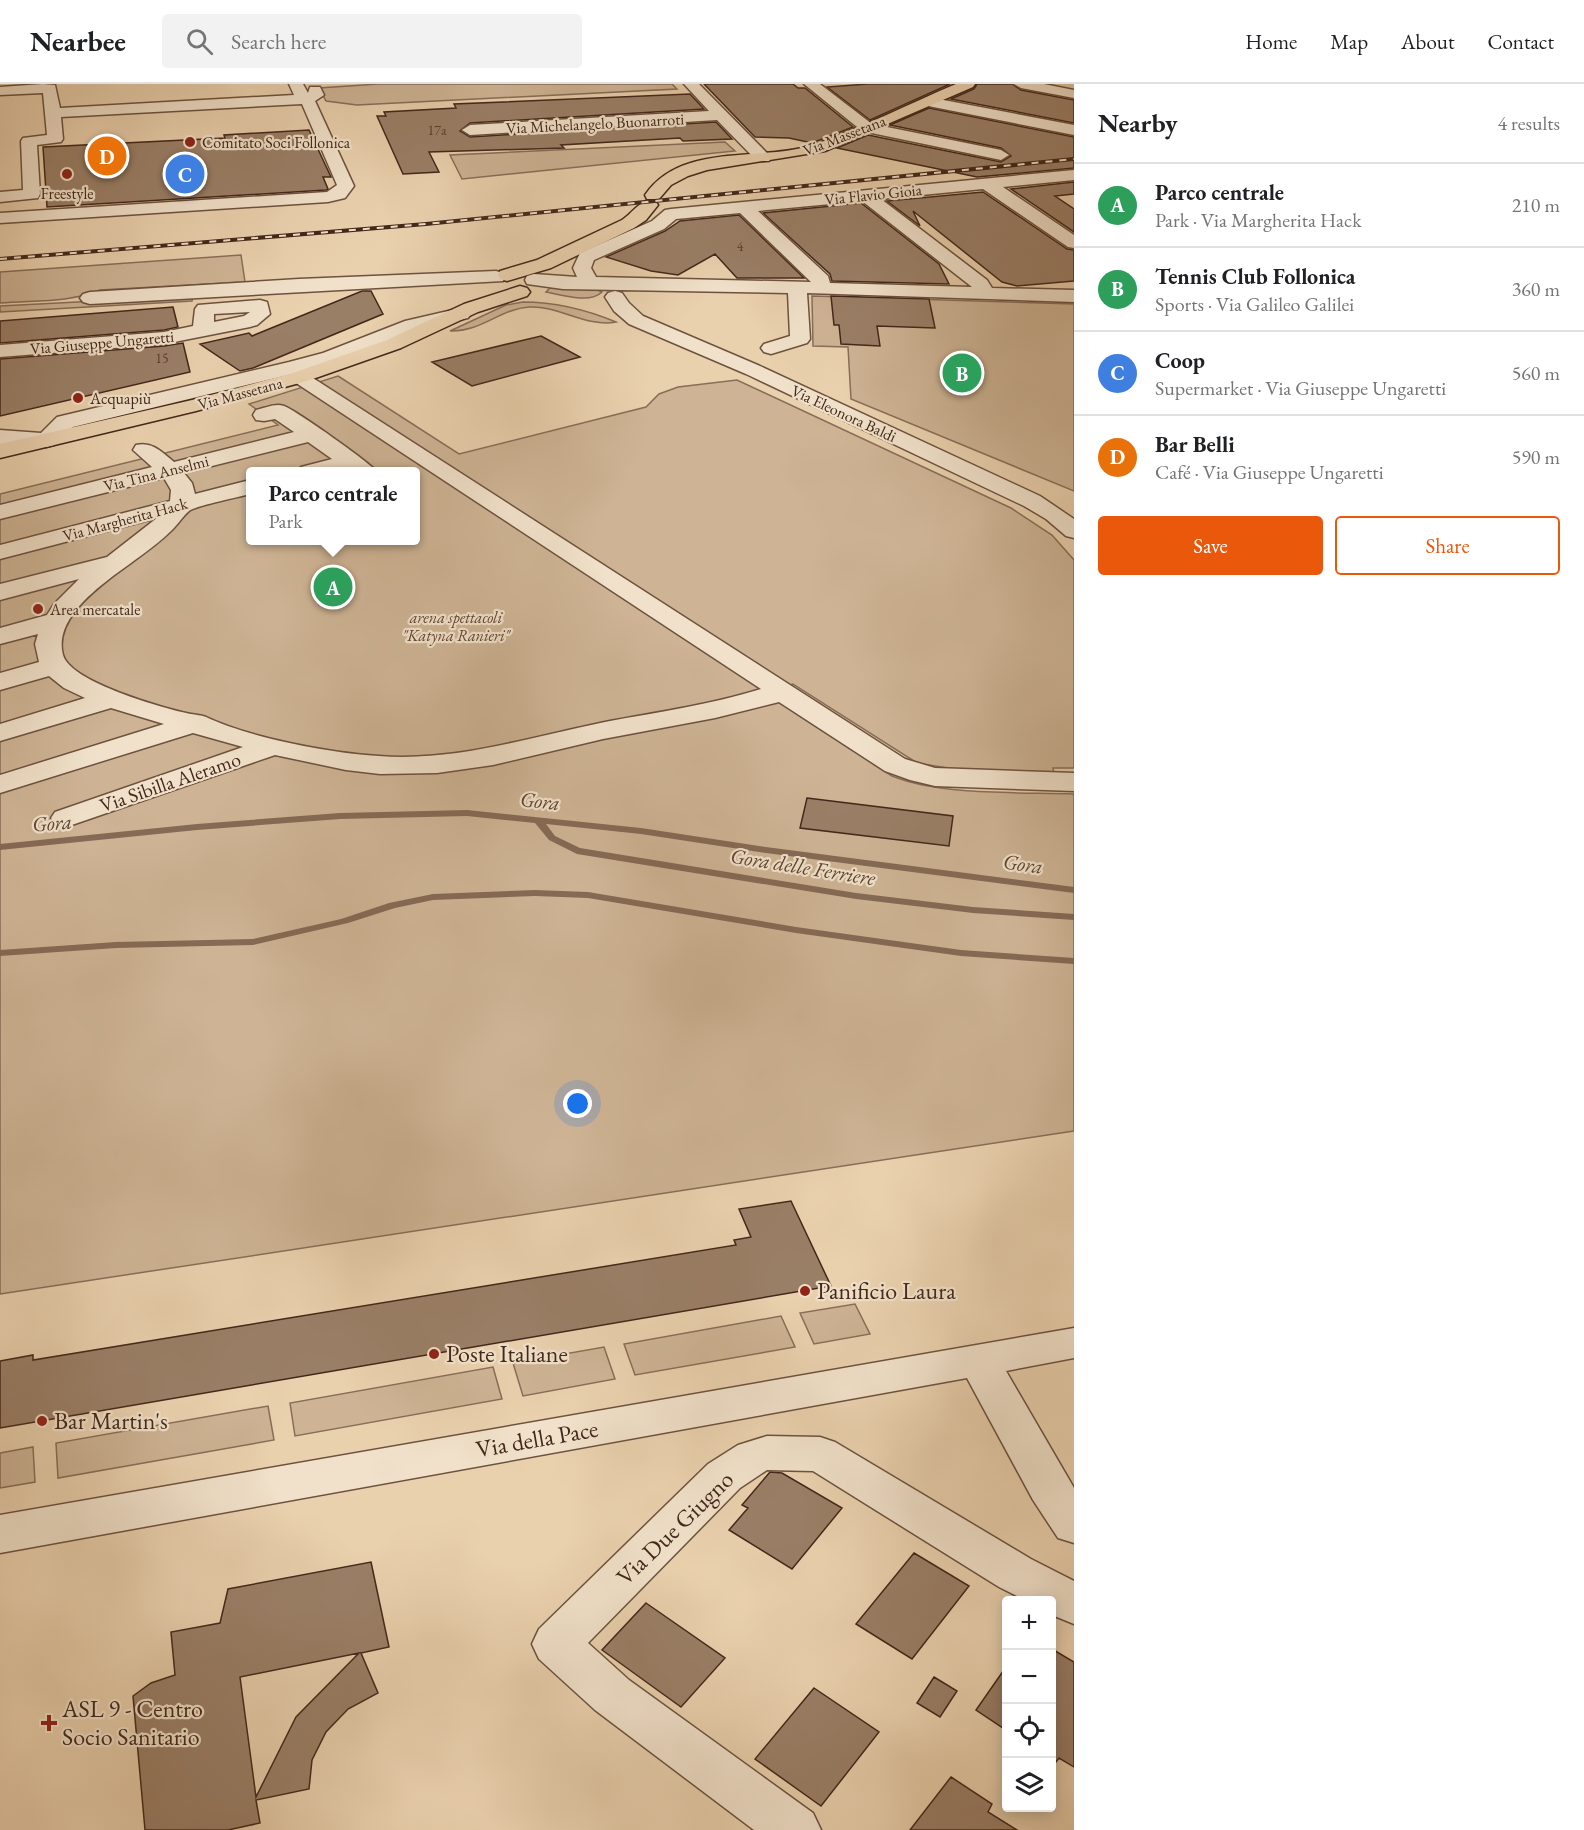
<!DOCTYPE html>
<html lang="en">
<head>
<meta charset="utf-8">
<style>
  body { margin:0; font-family:"EB Garamond",serif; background:#f2f2f2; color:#202124 }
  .controls { position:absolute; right:18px; bottom:18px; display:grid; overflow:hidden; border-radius:6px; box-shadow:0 3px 15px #0003 }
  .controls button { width:54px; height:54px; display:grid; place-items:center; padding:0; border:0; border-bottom:2px solid #e0e0e0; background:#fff; color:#202124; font:30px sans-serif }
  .you { position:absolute; left:578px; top:1020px; width:21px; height:21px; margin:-15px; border:4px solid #fff; border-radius:50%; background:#1a73e8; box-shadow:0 0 0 9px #1a73e833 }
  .badge { display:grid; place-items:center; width:39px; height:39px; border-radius:50%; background:#ea580c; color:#fff; font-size:20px; font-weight:700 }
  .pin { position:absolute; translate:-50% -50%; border:3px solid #fff; box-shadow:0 2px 6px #0006 }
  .popup { position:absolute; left:246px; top:383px; width:174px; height:78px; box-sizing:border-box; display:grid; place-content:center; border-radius:6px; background:#fff; filter:drop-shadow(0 2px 4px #0005); font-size:20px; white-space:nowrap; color:#757577 }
  .popup b { font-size:22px; color:#202124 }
  .popup::after { content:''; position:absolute; left:50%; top:100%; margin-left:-12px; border:12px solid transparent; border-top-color:#fff }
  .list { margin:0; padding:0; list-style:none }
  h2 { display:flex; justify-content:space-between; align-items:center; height:78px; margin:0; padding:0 24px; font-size:26px }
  h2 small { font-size:20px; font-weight:400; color:#757577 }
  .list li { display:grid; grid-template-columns:39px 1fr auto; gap:18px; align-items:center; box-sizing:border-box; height:84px; padding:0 24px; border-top:2px solid #e0e0e0 }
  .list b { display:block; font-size:22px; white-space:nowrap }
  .list p { margin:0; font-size:20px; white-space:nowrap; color:#757577 }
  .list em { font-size:20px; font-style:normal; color:#757577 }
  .actions { display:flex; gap:12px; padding:18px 24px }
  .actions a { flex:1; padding:14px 0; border:2px solid #ea580c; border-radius:6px; text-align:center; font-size:21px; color:#ea580c }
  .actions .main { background:#ea580c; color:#fff }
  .icon { flex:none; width:33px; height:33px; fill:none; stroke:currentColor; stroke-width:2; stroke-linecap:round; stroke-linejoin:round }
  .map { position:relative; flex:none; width:1074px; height:1746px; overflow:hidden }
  header { display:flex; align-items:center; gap:36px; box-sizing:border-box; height:84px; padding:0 30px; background:#fff; border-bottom:2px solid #e0e0e0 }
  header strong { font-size:28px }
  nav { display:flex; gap:33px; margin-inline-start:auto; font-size:21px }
  .search { width:420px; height:54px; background:#f2f2f2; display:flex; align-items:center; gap:15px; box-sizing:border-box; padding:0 21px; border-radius:6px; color:#757577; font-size:22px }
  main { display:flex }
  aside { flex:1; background:#fff }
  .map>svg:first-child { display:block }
  .green { fill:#ceb495; stroke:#886e58; stroke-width:1.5; fill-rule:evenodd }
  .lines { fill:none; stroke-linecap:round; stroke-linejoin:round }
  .stream { fill:#856a55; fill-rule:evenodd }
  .building { fill:#9a7f67; stroke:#43271a; stroke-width:1.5; fill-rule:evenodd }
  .minor-casing { stroke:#6d523f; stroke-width:3 }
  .major-casing { stroke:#43271a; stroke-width:3 }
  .minor { fill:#f1e1ca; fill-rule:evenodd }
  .major { fill:#ead1ae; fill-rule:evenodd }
  .rail-casing { stroke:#43271a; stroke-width:4 }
  .rail { stroke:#f1e1ca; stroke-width:2; stroke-dasharray:7; stroke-linecap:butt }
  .poi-dot { fill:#8f2418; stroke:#f1e1ca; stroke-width:2 }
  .labels { text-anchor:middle; stroke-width:4.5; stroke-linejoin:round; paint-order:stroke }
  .far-number-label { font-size:14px; fill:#593d2d }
  .far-street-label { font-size:16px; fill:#43271a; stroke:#f1e1ca }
  .far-poi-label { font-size:16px; fill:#43271a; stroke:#f1e1ca; text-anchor:start }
  .far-park-label { font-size:16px; font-style:italic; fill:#5f4333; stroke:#f1e1ca }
  .street-label { font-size:20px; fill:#43271a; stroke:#f1e1ca }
  .water-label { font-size:21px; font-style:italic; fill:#5e4332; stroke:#f1e1ca }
  .near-poi-label { font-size:24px; fill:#43271a; stroke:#f1e1ca; text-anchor:start }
  .near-street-label { font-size:24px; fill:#43271a; stroke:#f1e1ca }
</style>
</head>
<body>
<header>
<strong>Nearbee</strong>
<div class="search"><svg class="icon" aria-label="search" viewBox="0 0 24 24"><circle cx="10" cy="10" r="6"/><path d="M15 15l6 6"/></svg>Search here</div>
<nav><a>Home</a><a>Map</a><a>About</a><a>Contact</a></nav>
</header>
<main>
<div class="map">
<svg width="1074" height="1746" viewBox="0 0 1074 1746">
  <rect width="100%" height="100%" fill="#ead1ae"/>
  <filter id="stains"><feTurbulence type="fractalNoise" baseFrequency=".00333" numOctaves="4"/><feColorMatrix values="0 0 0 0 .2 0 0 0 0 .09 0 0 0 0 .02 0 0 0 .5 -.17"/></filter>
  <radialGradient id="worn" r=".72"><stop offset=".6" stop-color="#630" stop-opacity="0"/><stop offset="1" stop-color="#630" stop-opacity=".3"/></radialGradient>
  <!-- green -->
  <path class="green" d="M378 0H672L677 5 357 21 326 17 319 4Z
    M725 58 735 67 462 95 450 71Z
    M241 171 245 198 100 206C69 219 33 216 0 219V188Z
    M550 204H593L602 208C590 220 561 211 546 208Z
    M193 212 192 217 0 228V222Z
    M812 212 1074 220V407L851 315 848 263 813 262Z
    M523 218C554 218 587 226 616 238 587 244 558 221 529 223 500 225 481 248 450 247L506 221Z
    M338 292 459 370 646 323 659 310 678 303 737 296 1011 424 1052 451 1074 476V684H1053L1054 689 954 685 917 679 793 600 765 609 892 692C942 712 1019 708 1074 710V1047L0 1210V410L278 341 249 320ZM250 388H416V456H250Z
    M855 1220 870 1250 814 1260 800 1229Z
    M781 1232 795 1263 635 1291 624 1260Z
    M604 1263 615 1295 523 1312 513 1279Z
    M493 1283 502 1315 295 1352 290 1319Z
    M268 1322 274 1356 58 1394 56 1359Z
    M33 1363 35 1398 0 1404V1369Z"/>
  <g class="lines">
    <!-- stream -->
    <path class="stream" d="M467 726 641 744 759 762 1074 803V809L759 768 641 750 546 740 555 752 580 764 856 809 973 823 1074 830V836L973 829 856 815 577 770 549 756 535 739 467 732 340 735 197 746 0 766V760L197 740 340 729Z
      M535 806 588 808 796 843 961 866 1074 874V880L961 872 796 849 588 814 535 812 433 816 395 824 348 839 253 861 116 864 0 872V866L116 858 253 855 341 835 389 819 433 810Z"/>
  </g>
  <!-- building -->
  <path class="building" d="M704 0H793L798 4H805L853 43 812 59 789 54 755 53Z
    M868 0H950L870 36 827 3Z
    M977 0H1012L1021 6 1074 16V39L951 15 974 5Z
    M690 10 704 25 470 39 460 47 470 53 716 38 732 55 683 57 680 54 561 61 564 64 429 68 439 88 403 90 377 32H386L384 28 456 24 454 20Z
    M929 24 1074 53V84L977 93 837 64 868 51 1001 78 1011 72 1001 64 890 41Z
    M309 46 331 93H323L328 105 326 106 47 123 43 63 225 54 224 51Z
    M1074 98V110L1055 112 1074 125V148L1011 105Z
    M983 108 1067 165 1074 166V197L1017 202 1002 198 913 127 920 142 887 117Z
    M861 119 939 180 949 200 832 197 830 190 763 129Z
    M739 131 804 194H737L715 170 678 191 651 187 606 173 665 147 680 137Z
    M362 207H371L383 230 253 284 240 287 200 260 249 249 252 252Z
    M831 212 929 215 935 244 877 242 880 262 841 260 839 241H834Z
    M173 223 178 243 164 246 0 259V237Z
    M541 252 580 273 472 302 432 278Z
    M183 259 190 288 0 332V275L164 262Z
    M807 714 953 732 949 762 800 744Z
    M791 1117 831 1202 0 1344V1277L33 1271V1276L736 1161 734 1156 751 1153 739 1125Z
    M770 1388 782 1389 842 1424 792 1485 729 1446 748 1424 742 1421Z
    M914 1469 969 1502 912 1575 856 1540Z
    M371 1478 389 1563 361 1569 378 1609 348 1625 326 1648 312 1676 309 1705 256 1716 260 1739 228 1746H145L133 1612 151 1599 175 1591 171 1548 220 1539 228 1505ZM359 1569 296 1633 256 1713 240 1593Z
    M646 1519 725 1574 681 1623 602 1566Z
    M1052 1565 1074 1578V1683L1059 1674 1056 1678 1052 1675Z
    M1006 1583V1646L976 1626Z
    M934 1593 957 1607 940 1633 917 1619Z
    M814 1604 879 1648 821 1722 755 1675Z
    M951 1693 992 1720 988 1728 1017 1746H910Z"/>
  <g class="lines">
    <defs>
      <path id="minor" d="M43 0 55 1 60 24 294 11 289 0H303L308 9 310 3H320L324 11 315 17 354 102 345 114 328 118 0 139V129L327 108 337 101 302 20 61 33 63 55 61 58 37 61 40 110 38 114 0 118V108L23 106 21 57 23 54 47 51 43 9 0 11V3Z
        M684 0H699L769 71 771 74 769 77H757L717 36 470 51 462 46 470 41 709 27Z
        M804 0H820L872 40 1001 66 1009 71 1001 76 862 47Z
        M1014 0H1044L1074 6V14L1021 4Z
        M928 13 1074 41V51L923 21 920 18Z
        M1074 86V96L1003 103 1074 151V164L1068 163 983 105 881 115 987 196 992 204 1074 206V218L807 209 810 255 807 259 771 270 764 268 761 264 764 260 790 252 788 209 563 205 527 200 525 196 527 192 534 190 577 193 573 184 580 169 652 137 665 126 671 125ZM862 117 972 203 830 199 828 192 758 127ZM740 129 811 198 596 193 591 184 594 176 664 145 676 135Z
        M496 187 503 189 505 193 503 197 90 220 83 218 80 214 83 210 90 208 299 195Z
        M615 207 622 209 629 219 643 232 760 282 1040 412 1074 435V454L1066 452 1046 435 1024 422 746 290 629 240 614 227 605 213 608 209Z
        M260 216 267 218 270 230 257 241 250 243 164 260 0 273V261L164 248 193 242 195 225 198 221ZM250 228 244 232 214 238V230Z
        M461 224 468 226 471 230 468 234 418 246 337 277 302 287 905 675 935 684 1074 689V707L935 702 910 696 885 687 779 618 715 634 603 655 493 681 437 689 380 690 346 686 275 671 66 743 55 740 51 734 55 728 243 663 193 649 0 709V691L164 640 111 624 0 657V640L85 614 64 604 49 592 0 606V589L39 578 35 560 38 550 0 560V544L47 531 54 520 79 495 0 516V500L107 473 157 434 0 475V461L170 417 171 406 164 394 0 435V421L152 383 133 366 136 361C152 357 162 368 174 378L294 348 275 335 264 337 256 336 253 331 256 326C265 324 275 319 284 322 295 326 371 379 377 388H350L347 385 337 388H298L301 383 332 375 308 358 184 389 192 399 195 410 250 396V410C239 413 195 422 189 427 183 432 178 440 172 446 155 463 133 477 113 492 91 509 54 538 63 571 70 598 165 625 191 630 196 631 201 631 206 633 251 654 329 669 379 672 456 678 530 653 605 638 657 628 710 621 761 605L293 297 290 293 292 290 73 343 54 361 46 363 0 360V346L41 349 57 333 289 278 323 269 405 237Z
        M1074 1244V1274L1006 1287 1074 1404V1459L1058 1454 1033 1416 967 1294 0 1469V1431Z
        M767 1352 820 1353 835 1358 1031 1475 1074 1497V1540L1052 1531V1516H1025L999 1503 813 1387 767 1386 740 1404 588 1559 629 1596 813 1729 821 1746H754L595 1626 539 1575 532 1560 539 1545 708 1380 738 1361Z"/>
      <path id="major" d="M956 0H975L973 3 825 67 707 86 688 92 671 101 659 115H647L645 111C682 57 762 79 816 60 863 43 909 20 956 0Z
        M649 116 655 117 658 121 646 136 634 144 551 184 507 197 500 195 498 191 500 187 537 176 622 136C631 130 639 118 649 116Z
        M520 202 527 204 530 208 527 212 478 228 401 264 307 297 196 327 0 374V360L192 316 293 289 387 256 464 220Z"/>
    </defs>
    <!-- minor casing -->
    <use href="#minor" class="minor-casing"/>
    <!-- major casing -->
    <use href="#major" class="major-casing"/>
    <!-- minor -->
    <use href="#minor" class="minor"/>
    <!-- major -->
    <use href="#major" class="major"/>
    <defs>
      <path id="rail" d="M0 175 426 140 1074 75"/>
    </defs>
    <!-- rail casing -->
    <use href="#rail" class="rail-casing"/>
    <!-- rail -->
    <use href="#rail" class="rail"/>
  </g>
  <!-- markers -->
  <g class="poi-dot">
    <circle cx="190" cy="58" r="6"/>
    <circle cx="67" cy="90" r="6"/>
    <circle cx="78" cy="314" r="6"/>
    <circle cx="38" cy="525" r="6"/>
    <circle cx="805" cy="1207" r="6"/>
    <circle cx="434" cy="1270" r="6"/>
    <circle cx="42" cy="1337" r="6"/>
    <path d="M46 1630h6v6h6v6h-6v6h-6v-6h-6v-6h6z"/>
  </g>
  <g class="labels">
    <!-- far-number labels -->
    <g class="far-number-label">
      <text x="437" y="51">17a</text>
      <text x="740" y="167">4</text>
      <text x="162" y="279">15</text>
    </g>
    <!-- far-street labels -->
    <g class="far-street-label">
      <text transform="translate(595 39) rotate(-3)" y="6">Via Michelangelo Buonarroti</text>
      <text transform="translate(844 51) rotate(-21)" y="6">Via Massetana</text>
      <text transform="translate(873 110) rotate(-6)" y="6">Via Flavio Gioia</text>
      <text transform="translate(102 258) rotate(-5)" y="6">Via Giuseppe Ungaretti</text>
      <text transform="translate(240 309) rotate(-15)" y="6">Via Massetana</text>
      <text transform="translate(844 329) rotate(25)" y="6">Via Eleonora Baldi</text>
      <text transform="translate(156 389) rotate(-14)" y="6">Via Tina Anselmi</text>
      <text transform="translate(125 435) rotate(-15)" y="6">Via Margherita Hack</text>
    </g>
    <!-- far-poi labels -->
    <g class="far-poi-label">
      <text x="202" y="64">Comitato Soci Follonica</text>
      <text x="67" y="115" text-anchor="middle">Freestyle</text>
      <text x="90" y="320">Acquapiù</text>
      <text x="50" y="531">Area mercatale</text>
    </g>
    <!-- far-park labels -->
    <g class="far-park-label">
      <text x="456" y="539">arena spettacoli<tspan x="456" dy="18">"Katyna Ranieri"</tspan></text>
    </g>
    <!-- street labels -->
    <g class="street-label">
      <text transform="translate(170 698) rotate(-19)" y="7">Via Sibilla Aleramo</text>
    </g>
    <!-- water labels -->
    <g class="water-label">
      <text transform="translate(540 717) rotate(6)" y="7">Gora</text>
      <text transform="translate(52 739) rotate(-5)" y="7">Gora</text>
      <text transform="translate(1023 780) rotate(8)" y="7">Gora</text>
      <text transform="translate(803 783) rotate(9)" y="7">Gora delle Ferriere</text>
    </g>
    <!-- near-poi labels -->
    <g class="near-poi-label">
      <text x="817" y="1215">Panificio Laura</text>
      <text x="446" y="1278">Poste Italiane</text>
      <text x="54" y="1345">Bar Martin's</text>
      <text x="62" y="1633">ASL 9 - Centro<tspan x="62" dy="28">Socio Sanitario</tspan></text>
    </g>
    <!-- near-street labels -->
    <g class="near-street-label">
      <text transform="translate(537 1355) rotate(-10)" y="8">Via della Pace</text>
      <text transform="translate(675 1444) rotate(-44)" y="8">Via Due Giugno</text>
    </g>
  </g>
  <rect width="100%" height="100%" filter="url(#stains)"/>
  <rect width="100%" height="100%" fill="url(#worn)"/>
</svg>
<div class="controls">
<button>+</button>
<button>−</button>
<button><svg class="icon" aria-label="locate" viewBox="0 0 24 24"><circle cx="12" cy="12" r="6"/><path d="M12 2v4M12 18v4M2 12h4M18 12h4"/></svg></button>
<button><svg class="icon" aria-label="layers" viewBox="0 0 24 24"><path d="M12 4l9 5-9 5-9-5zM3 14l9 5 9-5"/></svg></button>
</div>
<div class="you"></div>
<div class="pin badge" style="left:333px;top:503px;background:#2e9e5b">A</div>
<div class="popup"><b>Parco centrale</b>Park</div>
<div class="pin badge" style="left:962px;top:289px;background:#2e9e5b">B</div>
<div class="pin badge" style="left:185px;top:90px;background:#3f7fe0">C</div>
<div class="pin badge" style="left:107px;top:72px;background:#e8710a">D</div>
</div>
<aside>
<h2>Nearby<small>4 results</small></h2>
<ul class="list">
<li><span class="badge" style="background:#2e9e5b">A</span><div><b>Parco centrale</b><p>Park · Via Margherita Hack</p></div><em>210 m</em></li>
<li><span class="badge" style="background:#2e9e5b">B</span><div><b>Tennis Club Follonica</b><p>Sports · Via Galileo Galilei</p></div><em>360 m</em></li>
<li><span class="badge" style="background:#3f7fe0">C</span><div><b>Coop</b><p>Supermarket · Via Giuseppe Ungaretti</p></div><em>560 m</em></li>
<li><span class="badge" style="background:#e8710a">D</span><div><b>Bar Belli</b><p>Café · Via Giuseppe Ungaretti</p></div><em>590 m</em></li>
</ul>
<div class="actions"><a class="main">Save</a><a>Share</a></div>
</aside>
</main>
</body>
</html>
